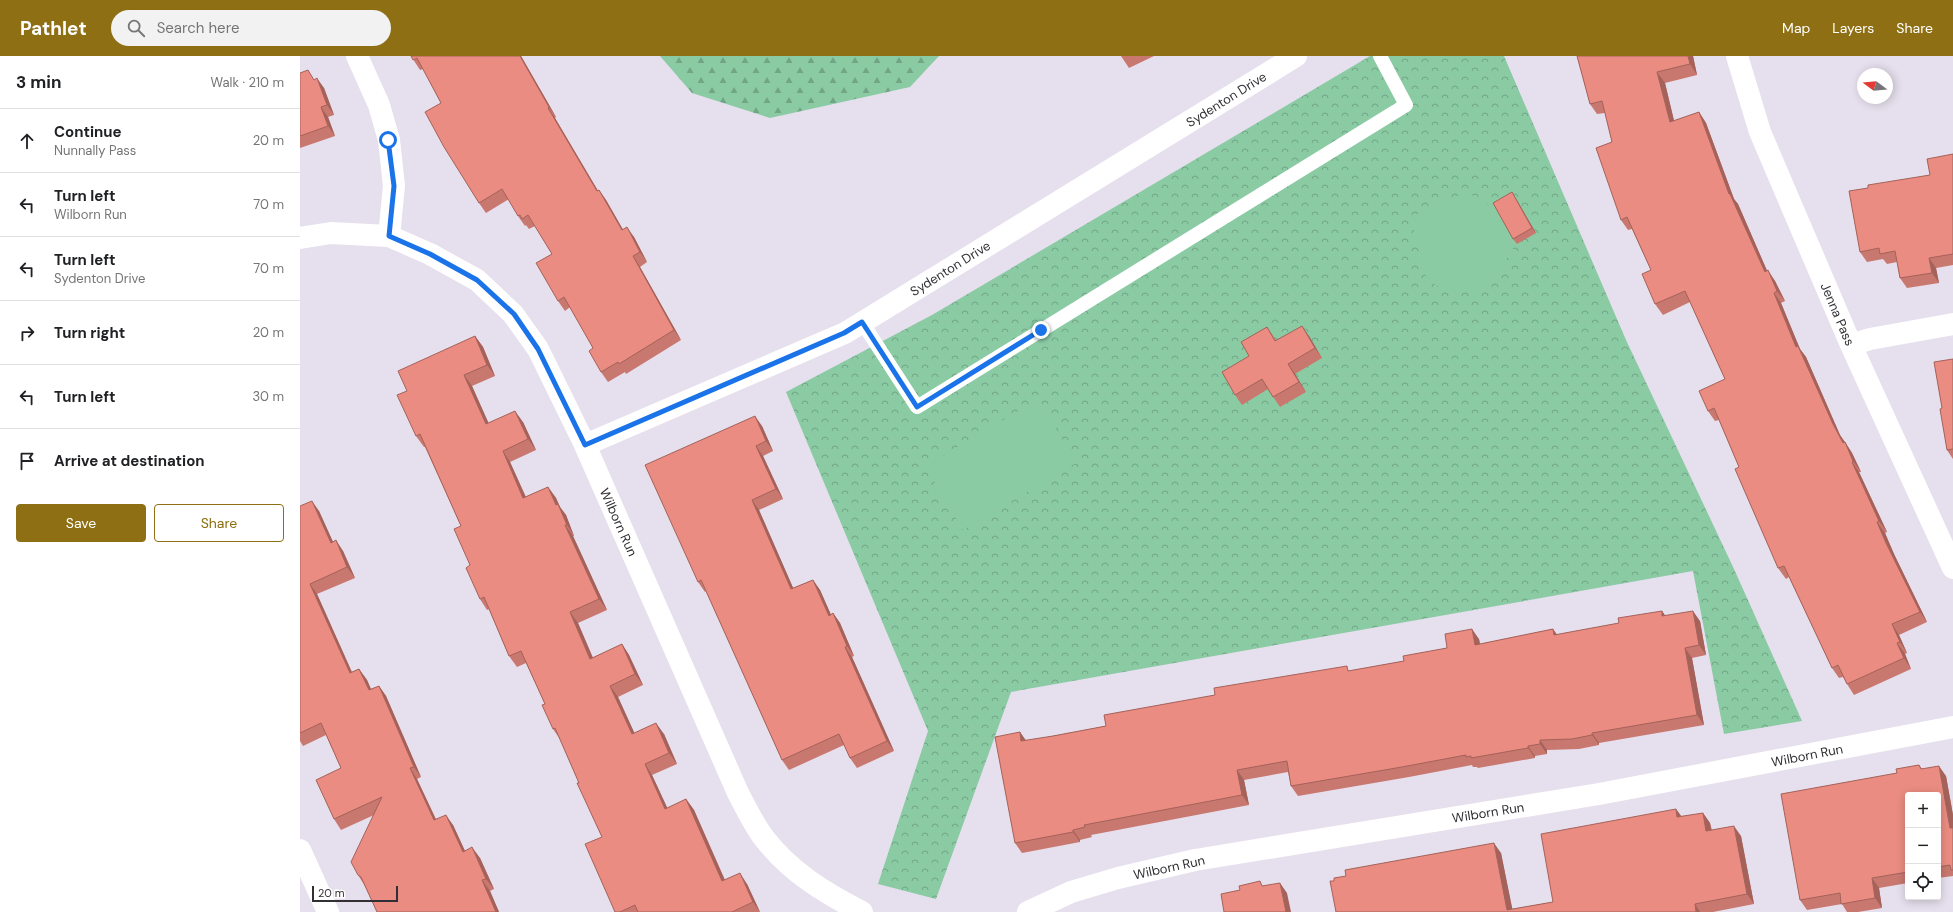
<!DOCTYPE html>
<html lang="en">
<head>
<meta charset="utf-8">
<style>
  body { margin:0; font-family:"DM Sans",sans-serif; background:#f2f2f2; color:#202124 }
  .controls { position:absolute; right:12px; bottom:12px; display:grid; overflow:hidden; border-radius:4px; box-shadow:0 2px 10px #0003 }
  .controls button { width:36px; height:36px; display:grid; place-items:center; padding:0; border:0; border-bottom:1px solid #e0e0e0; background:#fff; color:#202124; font:20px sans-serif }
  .compass { position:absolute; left:1557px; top:12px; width:36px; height:36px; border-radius:50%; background:#fff; box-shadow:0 2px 10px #0003; rotate:286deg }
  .scale { position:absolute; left:12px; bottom:10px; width:86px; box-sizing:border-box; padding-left:4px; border:2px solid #322f34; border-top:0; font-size:11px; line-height:14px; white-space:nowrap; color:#322f34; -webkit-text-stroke:3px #fff; paint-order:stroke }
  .stop { position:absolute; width:12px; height:12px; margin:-9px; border:3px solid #1a73e8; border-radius:50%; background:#fff }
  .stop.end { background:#1a73e8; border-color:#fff; box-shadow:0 1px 4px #0008 }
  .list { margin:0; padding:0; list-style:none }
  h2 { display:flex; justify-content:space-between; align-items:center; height:52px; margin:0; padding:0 16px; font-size:17px }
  h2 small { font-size:13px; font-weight:400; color:#757577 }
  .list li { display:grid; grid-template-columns:26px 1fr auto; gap:12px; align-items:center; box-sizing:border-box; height:64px; padding:0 16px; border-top:1px solid #e0e0e0 }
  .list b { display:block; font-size:15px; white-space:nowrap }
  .list p { margin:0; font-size:13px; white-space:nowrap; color:#757577 }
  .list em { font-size:13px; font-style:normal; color:#757577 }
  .actions { display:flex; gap:8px; padding:12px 16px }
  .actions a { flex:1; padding:9px 0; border:1px solid #8e6f13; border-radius:4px; text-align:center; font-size:14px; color:#8e6f13 }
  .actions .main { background:#8e6f13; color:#fff }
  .icon { flex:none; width:22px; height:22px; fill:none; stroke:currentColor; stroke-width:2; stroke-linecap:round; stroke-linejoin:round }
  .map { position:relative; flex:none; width:1653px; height:856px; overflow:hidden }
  header { display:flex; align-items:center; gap:24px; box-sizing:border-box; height:56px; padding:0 20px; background:#8e6f13; color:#fff }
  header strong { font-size:19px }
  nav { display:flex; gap:22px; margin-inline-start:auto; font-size:14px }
  .search { width:280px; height:36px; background:#f2f2f2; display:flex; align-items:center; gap:10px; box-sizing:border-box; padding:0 14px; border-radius:22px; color:#757577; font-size:15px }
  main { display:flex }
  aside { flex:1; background:#fff }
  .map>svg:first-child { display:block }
  .forest { fill:url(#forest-firs) }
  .park { fill:url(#park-crowns) }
  .garden { fill:#8acba4 }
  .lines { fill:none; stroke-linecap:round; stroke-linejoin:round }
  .lane { stroke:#fff; stroke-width:14 }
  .street { stroke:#fff; stroke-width:22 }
  .wall { fill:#c9786f }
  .shaded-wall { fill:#a4625a }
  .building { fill:#ea8c81; stroke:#a4625a }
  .route { stroke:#1a73e8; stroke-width:5 }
  .labels { text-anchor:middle; stroke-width:3.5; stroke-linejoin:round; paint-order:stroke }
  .street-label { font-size:13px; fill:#322f34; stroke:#fff }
</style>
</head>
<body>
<header>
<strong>Pathlet</strong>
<div class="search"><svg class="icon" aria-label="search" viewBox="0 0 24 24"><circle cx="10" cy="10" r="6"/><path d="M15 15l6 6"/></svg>Search here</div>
<nav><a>Map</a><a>Layers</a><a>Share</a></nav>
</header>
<main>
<aside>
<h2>3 min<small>Walk · 210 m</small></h2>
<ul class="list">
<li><svg class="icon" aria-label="ahead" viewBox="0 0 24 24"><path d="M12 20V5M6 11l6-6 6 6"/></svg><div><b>Continue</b><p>Nunnally Pass</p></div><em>20 m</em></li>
<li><svg class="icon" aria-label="left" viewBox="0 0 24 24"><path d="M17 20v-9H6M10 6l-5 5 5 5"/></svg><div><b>Turn left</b><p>Wilborn Run</p></div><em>70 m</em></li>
<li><svg class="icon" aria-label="left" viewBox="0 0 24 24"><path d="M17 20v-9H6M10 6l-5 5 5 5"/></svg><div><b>Turn left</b><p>Sydenton Drive</p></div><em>70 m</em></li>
<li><svg class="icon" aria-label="right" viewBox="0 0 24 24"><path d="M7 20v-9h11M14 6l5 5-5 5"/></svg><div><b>Turn right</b></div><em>20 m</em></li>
<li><svg class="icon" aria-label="left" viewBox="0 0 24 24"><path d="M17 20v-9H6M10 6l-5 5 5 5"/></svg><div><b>Turn left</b></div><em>30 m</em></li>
<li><svg class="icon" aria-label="arrive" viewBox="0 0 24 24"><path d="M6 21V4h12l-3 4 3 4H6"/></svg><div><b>Arrive at destination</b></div></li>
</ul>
<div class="actions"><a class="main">Save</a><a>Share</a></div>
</aside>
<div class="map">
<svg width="1653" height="856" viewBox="0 0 1653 856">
  <defs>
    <pattern id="forest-firs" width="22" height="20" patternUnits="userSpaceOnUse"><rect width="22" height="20" fill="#8acba4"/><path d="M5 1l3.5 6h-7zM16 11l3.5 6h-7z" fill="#71a586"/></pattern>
    <pattern id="park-crowns" width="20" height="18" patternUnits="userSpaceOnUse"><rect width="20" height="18" fill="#8acba4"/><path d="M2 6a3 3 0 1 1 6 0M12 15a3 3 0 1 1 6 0" fill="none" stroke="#71a586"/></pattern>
  </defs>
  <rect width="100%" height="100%" fill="#e6dfed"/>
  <!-- forest -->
  <path class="forest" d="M360 0H639L610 31 470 62 392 37Z"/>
  <!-- park -->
  <path class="park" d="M1070 0H1204L1326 284 1434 513 1502 665 1424 678 1393 515 711 636 636 843 578 828 628 675 486 336 632 259Z"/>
  <!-- garden -->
  <path class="garden" d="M1161 138C1178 140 1184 140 1192 155L1196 153 1217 188 1212 191 1216 197C1212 200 1204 202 1201 207 1197 213 1195 221 1190 226 1172 244 1131 238 1122 212 1118 203 1120 194 1118 185 1118 180 1113 173 1111 168L1115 166 1113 161 1148 141 1150 145Z
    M739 343 776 407 663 474 625 410Z"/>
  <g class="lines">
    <!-- lane -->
    <path class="lane" d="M562 266 617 351 1106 49 1080 0"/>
    <!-- street -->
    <path class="street" d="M57 0 79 49 89 84 94 130 89 180
      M1437 0 1460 76 1551 289 1653 512
      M0 182 31 177 89 180 130 198 177 224 213 258 238 293 285 389 438 737C446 752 454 769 464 782 490 816 525 837 562 856
      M1551 289 1570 283 1653 268
      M285 389 545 277 996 0
      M0 794 28 856
      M728 856 771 836 818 822 895 804 1299 738 1653 671"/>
  </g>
  <!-- wall -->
  <path class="wall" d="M111 0H221L256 61 255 62 298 135 299 134 306 144 323 174 334 181 347 206 340 211 381 284 326 318 325 316 308 326 301 316 293 292 270 251 265 255 258 245 252 198 235 170 229 173 226 169 225 170 218 160 209 143 186 157 179 147 141 47 123 13 120 14Z
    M821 0H854L829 12Z
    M1277 0H1393L1397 19 1365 27 1374 65 1399 56 1406 67 1434 143 1438 148 1467 215 1475 225 1485 245 1481 247 1500 293 1506 301 1540 379 1545 386 1552 397 1561 416H1559L1587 476 1585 477 1594 498 1627 566 1599 579 1607 597 1605 598 1611 613 1554 639 1547 628 1543 621 1539 622 1532 612 1489 521 1486 523 1478 512 1439 411 1419 364 1415 365 1408 355 1425 323 1390 246 1363 259 1355 248 1351 214 1332 173 1328 174 1321 164 1312 86 1305 57 1297 58 1290 48Z
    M0 17 15 24 24 32 34 59 28 61 35 80 0 92Z
    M1653 98V209L1636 212 1639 227 1607 232 1600 222 1597 206 1587 208 1583 203 1567 206 1560 196 1568 132 1630 119Z
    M1212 136 1215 141 1236 177 1217 188 1213 183Z
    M967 271 976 284 1009 280 1022 302 995 318 1006 336 980 351 968 333 942 349 935 339 949 300Z
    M175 280 183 291 195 320 172 330 188 367 223 366 236 394 210 406 226 441 248 431 256 442 260 451 266 459 274 480H273L307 554 278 567 293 602 322 588 329 599 343 629 318 641 334 677 364 678 377 708 352 719 367 752 386 743 394 754 425 824 447 828 460 856H315L302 781 279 727 260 683 253 673 245 648 226 607 217 611 209 600 189 553 187 554 180 543 170 509 161 470 125 391H124L116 380 107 335Z
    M1653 303V403L1647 394 1642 352Z
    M462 370 473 395 463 400 483 443 459 454 493 532 513 524 520 534 531 559 533 557 540 567 554 600 552 601 594 695 557 712 550 702 544 689 489 714 482 704 406 535 405 536 398 526Z
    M0 449V450L19 455 33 486 43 495 55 522 17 538 52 616 59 613 67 624 71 633 79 630 86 640 121 721 117 723 136 763 153 769 165 795 180 802 194 833 190 835 199 856H77L65 830 58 819 74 759 41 774 34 763 41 712 26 679 3 690 0 685Z
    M1362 555 1365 560 1400 565 1406 599 1392 602 1404 669 1299 687V689L1279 693 1247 694V698L1235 700V702L1178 712 1177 711H1173L1172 709 1109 721 998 740 991 730 988 716 944 724 949 749 791 779 792 781 780 784V786L722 797 715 787 720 676 726 685 806 670 1050 615 1104 605 1179 583 1180 588 1253 573 1257 579 1319 567Z
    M1619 709 1622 713 1646 720 1653 759V820L1638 822V739H1608V827L1579 832 1582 852 1558 856H1547L1542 848 1507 854 1500 844 1597 717Z
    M1376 753 1382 761 1403 757 1410 767 1412 774 1441 780 1454 848 1413 856H1036L1201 797 1212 853 1253 846Z"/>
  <!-- shaded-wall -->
  <path class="shaded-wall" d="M220 0H221L256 61 249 51Z
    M1388 0H1393L1397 19 1390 8Z
    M1357 16 1365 27 1377 77 1370 66Z
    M17 22 24 32 34 59 27 49Z
    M21 51 28 61 35 80 28 70Z
    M248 52 255 62 304 145 297 135Z
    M1399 56 1406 67 1434 143 1438 148 1472 226 1465 216 1429 138Z
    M299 134 306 144 329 184 322 174Z
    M1212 136 1215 141 1236 177 1232 172Z
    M327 171 334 181 347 206 340 196Z
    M333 200 340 211 381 284 374 274Z
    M1629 202 1636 212 1639 227 1632 217Z
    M1468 214 1475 225 1485 245 1477 235Z
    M1474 237 1481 247 1500 293 1506 301 1540 379 1546 388 1545 386 1552 397 1561 416 1553 405 1533 368 1496 291Z
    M1002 270 1009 280 1022 302 1015 292Z
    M175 280 183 291 195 320 187 309Z
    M988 308 995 318 1006 336 999 326Z
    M164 319 172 330 194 379 186 368Z
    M215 355 223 366 236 394 228 383Z
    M455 360 462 370 473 395 466 385Z
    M456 390 463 400 483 443 476 433Z
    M203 395 210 406 231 453 223 442Z
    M1552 406 1559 416 1587 476 1579 465Z
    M248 431 256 442 260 451 266 459 274 480 267 469 256 449Z
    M452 444 459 454 498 543 491 533Z
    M12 445 19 455 38 497 31 487Z
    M1577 466 1585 477 1594 498 1627 566 1620 556 1586 487Z
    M265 469 273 480 307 554 299 543Z
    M36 484 43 495 55 522 47 511Z
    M513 524 520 534 536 570 529 560Z
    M10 528 17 538 57 628 50 617Z
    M1362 555 1369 565 1362 560Z
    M1393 555 1400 565 1406 599 1399 589Z
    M270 556 278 567 298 614 290 603Z
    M533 557 540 567 554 600 547 590Z
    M1592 568 1599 579 1607 597 1600 586Z
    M1172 573 1179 583 1182 599 1175 589Z
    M1253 573 1260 583 1254 579Z
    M1597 587 1605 598 1611 613 1604 602Z
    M322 588 329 599 343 629 335 618Z
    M545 591 552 601 594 695 587 685Z
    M1385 592 1392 602 1404 669 1397 659Z
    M59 613 67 624 76 645 69 634Z
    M79 630 86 640 121 721 114 711Z
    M310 630 318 641 340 689 332 678Z
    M356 667 364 678 377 708 369 697Z
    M720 676 727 686 721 685Z
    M1292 677 1299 687V689L1292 679Z
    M1240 684 1247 694V698L1240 688Z
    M1228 690 1235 700V702L1228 692Z
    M345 708 352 719 373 764 365 753Z
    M1639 710 1646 720 1653 759V777L1650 772Z
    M110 712 117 723 141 775 134 764Z
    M937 714 944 724 949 749 942 739Z
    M386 743 394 754 430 836 422 825Z
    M1376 753 1383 763 1377 761Z
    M1403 757 1410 767 1413 785 1406 775Z
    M146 759 153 769 170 806 163 796Z
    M1434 770 1441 780 1454 848 1447 838Z
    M773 774 780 784V786L773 776Z
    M1194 787 1201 797 1213 856 1207 854Z
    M172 791 180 802 194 833 186 823Z
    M440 817 447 828 460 856 453 846Z
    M1572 822 1579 832 1582 852 1575 842Z
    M182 824 190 835 199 856H196Z
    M980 827 987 837 991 856H986Z
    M1395 848 1400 856H1396Z"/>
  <!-- building -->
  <path class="building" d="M111 0H220L249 51 248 52 297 135 299 134 322 174 327 171 340 196 333 200 374 274 319 308 318 306 301 316 289 295 293 292 264 241 258 245 236 207 252 198 228 159 222 163 220 159 218 160 202 133 179 147 144 91 125 56 141 47 117 2 113 4Z
    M1277 0H1388L1390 8 1357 16 1370 66 1399 56 1429 138H1430L1465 216 1468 214 1477 235 1474 237 1496 291 1498 290 1533 368 1543 387 1545 386 1553 405 1552 406 1579 465 1577 466 1586 487 1620 556 1592 568 1600 586 1597 587 1604 602 1547 628 1538 609 1532 612 1484 510 1478 512 1435 413 1439 411 1414 352 1408 355 1399 335 1425 323 1385 235 1355 248 1342 218 1351 214 1327 161 1321 164 1296 92 1312 86 1302 45 1290 48Z
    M8 14 14 24 17 22 27 49 21 51 28 70 0 80V17Z
    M1653 98V198L1629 202 1632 217 1600 222 1595 195 1580 198 1579 192 1560 196 1549 135 1568 132V129L1630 119 1627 103Z
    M1212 136 1232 172 1213 183 1193 147Z
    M1002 270 1015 292 988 308 999 326 973 341 962 323 935 339 922 316 949 300 941 286 967 271 975 285Z
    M175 280 187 309 164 319 186 368 215 355 228 383 203 395 223 442 248 431 256 449 258 448 267 469H265L299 543 270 556 290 603 322 588 335 618 310 630 332 678 356 667 369 697 345 708 365 753 386 743 422 825 440 817 453 846 432 856H338L335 849 320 856H315L285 788 302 781 277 727H279L255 672 253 673 242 649 245 648 221 595 209 600 184 541 180 543 166 512 170 509 154 473 161 470 120 378 116 380 97 339 107 335 98 315Z
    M1653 303V393L1647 394 1640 353 1642 352 1634 306Z
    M455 360 466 385 456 390 476 433 452 444 491 533 513 524 529 560 533 557 547 590 545 591 587 685 550 702 539 678 482 704 401 524 398 526 345 409Z
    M12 445 31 487 36 484 47 511 10 528 50 617 59 613 69 634 79 630 114 711 110 712 134 764 146 759 163 796 172 791 186 823 182 824 196 856H77L61 821 58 819 51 806 82 741 34 763 16 724 41 712 21 667 0 677V450Z
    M1362 555V560L1393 555 1399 589 1385 592 1397 659 1292 677V679L1272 683 1240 684V688L1228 690V692L1171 702V700L1166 701V699L1102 711 991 730 987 705 937 714 942 739 784 769 785 771 773 774V776L715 787 695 681 720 676 721 685 753 680 806 670 804 659 915 639 914 632 1047 610 1048 615 1104 605 1103 600 1147 592 1145 578 1172 573 1175 589 1253 573 1254 579 1319 567 1318 562Z
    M1619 709 1621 713 1639 710 1650 772H1653V814H1651L1650 809 1638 811V739H1608V816L1572 822 1575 842 1541 848 1540 837 1500 844 1481 738 1597 717 1596 713Z
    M1376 753 1377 761 1403 757 1406 775 1434 770 1447 838 1395 848 1396 856H1036L1030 825H1034V822L1046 820 1045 814 1194 787 1207 854 1253 846 1241 778Z
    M960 825 962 830 980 827 986 856H924L921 838 940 834 939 830Z"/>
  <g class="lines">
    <!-- route -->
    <path class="route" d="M88 84 94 130 89 180 130 198 177 224 214 258 238 293 285 389 544 277 562 266 617 351 741 274"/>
  </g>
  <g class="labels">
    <!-- street labels -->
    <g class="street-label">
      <text transform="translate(926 43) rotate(-32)" y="5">Sydenton Drive</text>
      <text transform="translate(650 212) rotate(-32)" y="5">Sydenton Drive</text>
      <text transform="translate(1538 258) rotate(67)" y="5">Jenna Pass</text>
      <text transform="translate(319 466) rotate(66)" y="5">Wilborn Run</text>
      <text transform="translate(1507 699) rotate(-11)" y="5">Wilborn Run</text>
      <text transform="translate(1188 756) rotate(-9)" y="5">Wilborn Run</text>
      <text transform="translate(869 811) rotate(-12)" y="5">Wilborn Run</text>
    </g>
  </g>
</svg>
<div class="controls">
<button>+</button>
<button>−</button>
<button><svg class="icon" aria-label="locate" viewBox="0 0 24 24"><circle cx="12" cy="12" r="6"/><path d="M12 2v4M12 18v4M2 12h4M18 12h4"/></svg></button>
</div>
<svg class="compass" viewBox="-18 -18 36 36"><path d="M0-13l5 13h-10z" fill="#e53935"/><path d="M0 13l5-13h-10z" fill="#757577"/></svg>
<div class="scale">20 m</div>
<div class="stop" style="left:88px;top:84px"></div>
<div class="stop end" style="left:741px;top:274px"></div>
</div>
</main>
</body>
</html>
